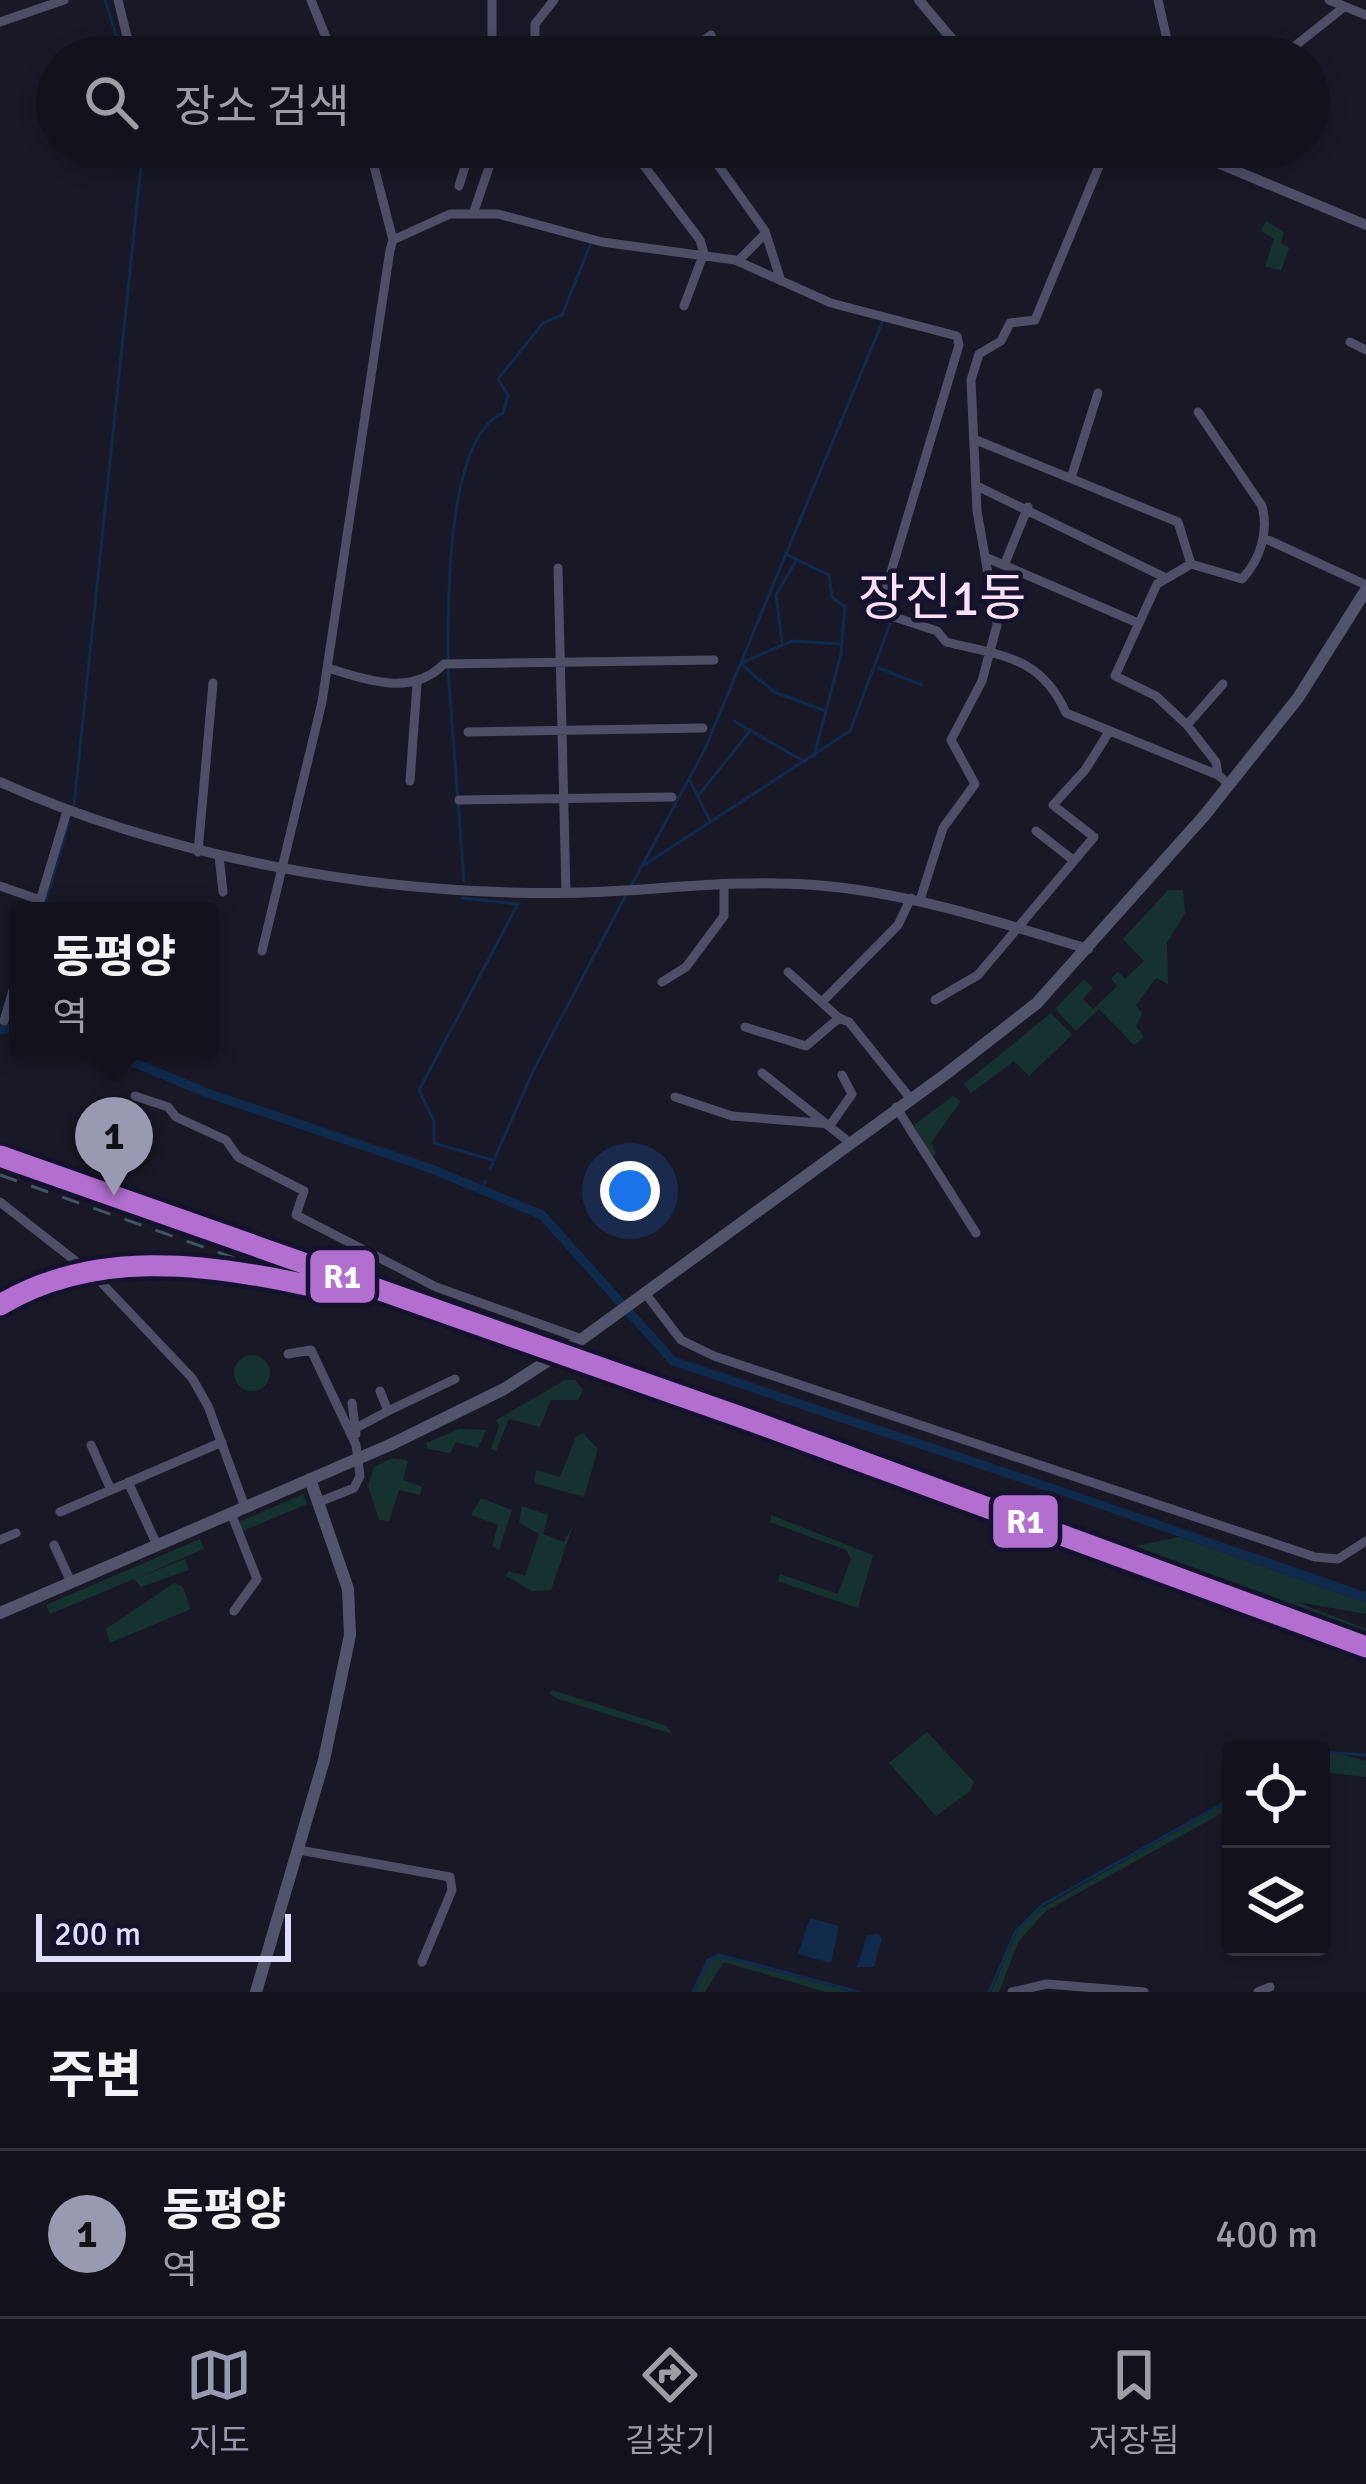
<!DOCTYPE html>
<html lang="ko">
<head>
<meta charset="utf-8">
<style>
  body { margin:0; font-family:Signika,"Noto Sans KR",sans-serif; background:#202029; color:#f1f3f6 }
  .controls { position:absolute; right:36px; bottom:36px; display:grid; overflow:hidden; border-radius:12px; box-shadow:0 6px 18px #0003 }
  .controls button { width:108px; height:108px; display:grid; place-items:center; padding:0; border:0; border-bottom:3px solid #32323b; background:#13121c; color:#f1f3f6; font:60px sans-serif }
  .scale { position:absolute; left:36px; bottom:30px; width:255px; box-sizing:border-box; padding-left:12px; border:6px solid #dfdefe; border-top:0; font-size:33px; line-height:42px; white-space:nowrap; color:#dfdefe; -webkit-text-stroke:9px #14122c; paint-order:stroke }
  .you { position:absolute; left:630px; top:1191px; width:42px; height:42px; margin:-30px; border:9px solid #fff; border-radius:50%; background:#1a73e8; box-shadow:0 0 0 18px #1a73e833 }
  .badge { display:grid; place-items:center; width:78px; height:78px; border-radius:50%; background:#9a99b2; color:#111; font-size:39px; font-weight:700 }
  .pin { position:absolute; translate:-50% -99px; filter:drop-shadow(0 3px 6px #0008) }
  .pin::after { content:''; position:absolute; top:63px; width:42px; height:36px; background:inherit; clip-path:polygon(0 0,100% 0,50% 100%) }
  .popup { position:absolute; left:9px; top:902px; width:210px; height:156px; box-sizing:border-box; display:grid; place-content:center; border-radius:12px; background:#13121c; filter:drop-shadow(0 3px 9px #0005); font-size:39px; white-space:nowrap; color:#9d9ea3 }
  .popup b { font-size:45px; color:#f1f3f6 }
  .popup::after { content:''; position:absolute; left:50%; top:100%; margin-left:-24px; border:24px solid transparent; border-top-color:#13121c }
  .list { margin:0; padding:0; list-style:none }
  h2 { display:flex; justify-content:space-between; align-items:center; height:156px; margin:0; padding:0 48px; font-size:51px }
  h2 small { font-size:39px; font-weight:400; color:#9d9ea3 }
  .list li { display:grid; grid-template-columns:78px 1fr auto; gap:36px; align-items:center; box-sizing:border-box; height:168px; padding:0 48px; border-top:3px solid #32323b }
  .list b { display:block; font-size:45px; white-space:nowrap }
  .list p { margin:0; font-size:39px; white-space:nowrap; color:#9d9ea3 }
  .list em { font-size:39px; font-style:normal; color:#9d9ea3 }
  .icon { flex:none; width:66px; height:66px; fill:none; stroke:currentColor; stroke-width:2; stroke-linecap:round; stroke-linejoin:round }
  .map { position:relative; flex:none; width:1366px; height:1992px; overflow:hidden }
  .search { position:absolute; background:#13121c; box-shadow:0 6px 18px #0003; left:36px; right:36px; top:36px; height:132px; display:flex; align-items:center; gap:30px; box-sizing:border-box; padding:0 42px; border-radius:66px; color:#9d9ea3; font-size:45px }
  .sheet { height:324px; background:#13121c }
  nav { display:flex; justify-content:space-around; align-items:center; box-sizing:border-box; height:168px; border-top:3px solid #32323b; background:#13121c; font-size:33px; color:#9d9ea3 }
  nav a { display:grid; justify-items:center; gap:6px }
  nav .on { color:#9a99b2 }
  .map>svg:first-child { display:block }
  .green { fill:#163230 }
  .water { fill:#102a4b }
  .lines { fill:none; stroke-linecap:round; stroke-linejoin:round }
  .stream { stroke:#102a4b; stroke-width:3 }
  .canal { stroke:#102a4b; stroke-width:9 }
  .minor { stroke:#4e4f67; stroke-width:9 }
  .tertiary { stroke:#4e4f67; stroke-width:10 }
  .secondary { stroke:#52546c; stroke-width:12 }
  .rail { stroke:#405462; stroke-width:3; stroke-dasharray:18 15; stroke-linecap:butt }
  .rail-1-casing { stroke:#14122c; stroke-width:30 }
  .rail-1 { stroke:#b36fd0; stroke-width:21 }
  .labels { text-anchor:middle; stroke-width:9; stroke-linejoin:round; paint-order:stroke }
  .quarter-label { font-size:51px; fill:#fee0f6; stroke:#14122c }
  .line-badge { stroke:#14122c; stroke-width:4.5 }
  .badge-label { font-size:33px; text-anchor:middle; font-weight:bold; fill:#fff }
</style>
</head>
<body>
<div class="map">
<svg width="1366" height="1992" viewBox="0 0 1366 1992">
  <rect width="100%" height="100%" fill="#191826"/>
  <!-- green -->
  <path class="green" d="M1266 221 1284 232 1281 243 1289 248 1281 271 1265 266 1274 239 1261 231Z
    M1168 890H1183L1185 913 1167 943 1168 984 1156 978 1136 1005 1142 1014 1136 1026 1144 1037 1134 1045 1099 1009 1076 1031 1055 1009 1084 979 1093 988 1083 999 1093 1009 1117 986 1111 978 1118 972 1125 979 1144 961 1123 939Z
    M1051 1013 1072 1035 1029 1076 1014 1061 971 1093 964 1084Z
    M953 1096 961 1101 931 1143 936 1153 932 1157 914 1125Z
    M234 1373a18 18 0 1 1 36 0a18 18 0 1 1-36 0Z
    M565 1380H575L583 1390 578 1400H551L540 1427 509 1419 496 1451 491 1449 499 1426 496 1420Z
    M459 1429 486 1430 478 1448 456 1442 450 1453 428 1449 426 1443Z
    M583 1433 598 1449 584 1497 534 1483 536 1470 560 1477 576 1437Z
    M393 1458 408 1461 403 1480 422 1487 420 1495 399 1490 389 1521 379 1520 368 1486 374 1467Z
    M303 1494 307 1504 243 1531 239 1522Z
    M481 1498 512 1510 499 1550 492 1546 498 1525 471 1515Z
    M522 1506 548 1515 543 1534 564 1542 573 1525 551 1590 532 1591 506 1576 508 1571 525 1576 539 1534 519 1523Z
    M771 1515 873 1555 858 1608 778 1581 780 1574 838 1594 851 1559 846 1550 770 1522Z
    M1179 1537 1366 1603V1614L1297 1602 1366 1629V1642L1116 1550Z
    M200 1539 204 1549 139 1577 185 1559 189 1570 141 1587 134 1579 50 1614 46 1605Z
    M1104 1552 1366 1651V1662L1093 1554Z
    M174 1583 183 1587 191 1609 110 1643 106 1629Z
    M552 1690 667 1726 672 1734 558 1699 550 1694Z
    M927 1732 974 1782 970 1791 936 1816 889 1763Z
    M1327 1751 1366 1761V1777L1321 1772V1753Z
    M1231 1800V1808L1046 1911 1018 1942 999 1992H991L1018 1930 1035 1912Z
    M719 1956 854 1992H826L724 1962 705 1992H694L709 1960Z"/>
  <!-- water -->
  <path class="water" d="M1056 1485 1366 1592V1603L1041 1488Z
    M810 1918 839 1926 831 1963 798 1954Z
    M878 1934 882 1938 874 1967H857L867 1935Z"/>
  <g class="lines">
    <!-- stream -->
    <path class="stream" d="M105 0 123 57
      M787 555 829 575 832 597 845 607 841 654 814 756
      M782 642 776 595 797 559
      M448 660C448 604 446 437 503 413L508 395 498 379 543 323 562 315 591 243
      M741 663 792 641 840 644
      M741 664 774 692 823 710
      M879 668 922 685
      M448 670 464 881
      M734 721 805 762
      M690 781 710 821
      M698 796 750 731
      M74 805 143 147
      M644 865 850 731 890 624
      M630 888 705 749 884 318
      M462 898 518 904 419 1090 434 1121V1143L492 1160
      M43 911 69 821
      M10 1028 18 995
      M490 1169 534 1069 625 897
      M483 1189 485 1181
      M1321 1752 1366 1755
      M693 1992 708 1960 719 1955 859 1992
      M989 1992 1016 1931 1042 1905 1231 1799"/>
    <!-- canal -->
    <path class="canal" d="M0 1030 18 1027
      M100 1049 210 1094 432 1169 542 1215 673 1361 1057 1490"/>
    <!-- minor -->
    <path class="minor" d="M118 0 132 57
      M311 0 334 57
      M492 0V57
      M1158 0 1171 57
      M1329 0 1366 15
      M0 22 64 0
      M535 57V24L554 0
      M682 57 711 35
      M1281 57 1344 7
      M369 147 393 240
      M630 147 700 240 704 253 684 306
      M705 147 765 231 781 281
      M459 186 471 147
      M474 211 496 147
      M738 261 764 235
      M1350 342 1366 350
      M976 440 1178 522 1191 564 1242 579C1260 560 1269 532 1262 506L1198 412
      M1071 478 1098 393
      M977 486 1164 577
      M1264 538 1366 585
      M985 557 1138 623
      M1005 563 1028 507
      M1191 564 1157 584 1115 676 1156 696 1187 725 1223 684
      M558 568 566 893
      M328 668C368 680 411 697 444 664L714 660
      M1187 725 1216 762 1218 775
      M468 732 703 728
      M410 781 417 684
      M459 800 672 797
      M1036 831 1073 860
      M198 852 213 683
      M219 856 223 892
      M0 886 40 900
      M920 900 943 828 975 784 951 740 982 681 997 625 977 511 971 380 979 354 1001 341 1010 323 1035 320 1107 147
      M37 911 67 811
      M262 951 322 702 390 250 393 240 450 214H498L602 242 735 260 831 303 957 336 959 345 879 612 937 631 946 642C1002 656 1041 656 1066 713L1218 775 1230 785
      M788 972 839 1018
      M662 982 686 967 724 916V885
      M935 1000 978 975 1094 837 1053 805 1085 770 1109 732
      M823 1001 898 925 911 898
      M4 1021 18 973
      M745 1027 806 1046 839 1018 849 1022 910 1098
      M762 1073 849 1142
      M135 1096 168 1107 176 1117 226 1140 238 1157 304 1191 296 1215 436 1287 582 1339
      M675 1097 732 1116 831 1124 852 1094 842 1075
      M896 1107 976 1233
      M0 1202 96 1277 192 1378 208 1406 245 1507
      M645 1293 681 1340 714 1356 1315 1557 1338 1559 1366 1541
      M288 1354 311 1350 356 1445 360 1476 354 1488 319 1502
      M352 1403 356 1434
      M388 1411 455 1379
      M356 1428 388 1411 380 1391
      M91 1445 111 1490
      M128 1482 157 1545
      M60 1512 222 1442
      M231 1513 257 1579 234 1611
      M0 1540 16 1533
      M54 1545 71 1582
      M299 1850 450 1877 452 1890 422 1962
      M1012 1992 1047 1984 1144 1992
      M1258 1992 1270 1987"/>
    <!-- tertiary -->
    <path class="tertiary" d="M919 0 967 57
      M1179 147 1366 225
      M0 782C170 858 373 894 559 893 644 893 729 878 814 885 908 892 998 922 1088 949"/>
    <!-- secondary -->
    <path class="secondary" d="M0 1613 392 1444 504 1389 582 1339 946 1074 1037 1003 1204 816 1298 698 1366 590
      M256 1992 324 1760 350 1635 348 1589 310 1479"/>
    <!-- rail -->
    <path class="rail" d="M0 1175 237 1259
      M0 1305C185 1194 463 1339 652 1386"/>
    <defs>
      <path id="rail-1" d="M0 1156 749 1420 1366 1647
        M0 1305C93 1249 205 1263 306 1285"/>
    </defs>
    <!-- rail-1 casing -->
    <use href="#rail-1" class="rail-1-casing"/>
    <!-- rail-1 -->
    <use href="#rail-1" class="rail-1"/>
  </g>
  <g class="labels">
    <!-- quarter labels -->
    <g class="quarter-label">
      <text x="942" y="615">장진1동</text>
    </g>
  </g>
  <g class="line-badge">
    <rect x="308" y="1248" width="69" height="57" rx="12" fill="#b36fd0"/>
    <rect x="991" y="1493" width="69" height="57" rx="12" fill="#b36fd0"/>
  </g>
  <g class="badge-label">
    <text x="342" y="1288">R1</text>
    <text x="1025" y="1533">R1</text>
  </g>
</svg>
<div class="controls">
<button><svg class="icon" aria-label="locate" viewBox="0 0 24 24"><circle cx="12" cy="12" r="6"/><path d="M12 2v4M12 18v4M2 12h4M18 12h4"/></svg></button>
<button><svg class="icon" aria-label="layers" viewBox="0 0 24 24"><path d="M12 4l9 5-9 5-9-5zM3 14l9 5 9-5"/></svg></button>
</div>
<div class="scale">200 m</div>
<div class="you"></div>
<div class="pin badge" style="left:114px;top:1196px">1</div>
<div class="popup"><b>동평양</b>역</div>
<div class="search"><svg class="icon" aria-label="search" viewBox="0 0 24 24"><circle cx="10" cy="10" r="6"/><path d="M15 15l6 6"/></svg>장소 검색</div>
</div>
<section class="sheet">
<h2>주변<small></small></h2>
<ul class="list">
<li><span class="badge">1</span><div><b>동평양</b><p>역</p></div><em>400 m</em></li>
</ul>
</section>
<nav>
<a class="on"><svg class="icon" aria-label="map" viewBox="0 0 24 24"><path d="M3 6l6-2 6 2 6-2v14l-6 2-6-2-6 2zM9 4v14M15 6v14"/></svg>지도</a>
<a><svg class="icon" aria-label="directions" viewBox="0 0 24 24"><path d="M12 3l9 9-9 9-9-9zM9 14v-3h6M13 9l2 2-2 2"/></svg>길찾기</a>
<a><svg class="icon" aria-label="saved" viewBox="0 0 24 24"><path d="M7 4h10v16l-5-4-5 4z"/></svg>저장됨</a>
</nav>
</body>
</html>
